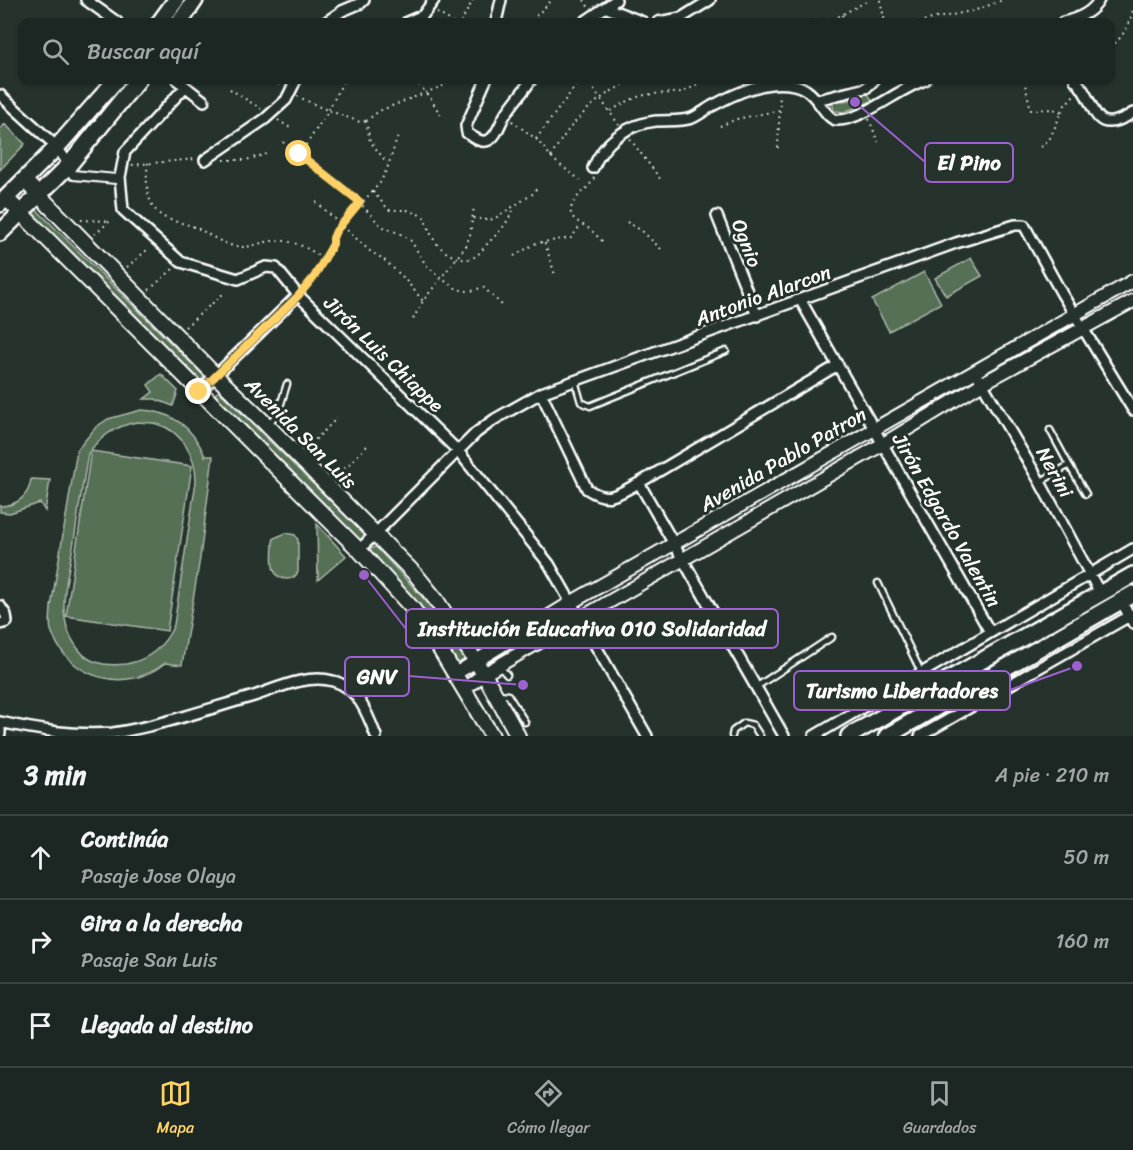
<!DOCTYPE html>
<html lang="es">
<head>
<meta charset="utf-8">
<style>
  body { margin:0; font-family:Sriracha,sans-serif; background:#252e2a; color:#f1f3f6 }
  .stop { position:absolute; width:18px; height:18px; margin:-14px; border:4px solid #ffd166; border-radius:50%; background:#fff }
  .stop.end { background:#ffd166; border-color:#fff; box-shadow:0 2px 6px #0008 }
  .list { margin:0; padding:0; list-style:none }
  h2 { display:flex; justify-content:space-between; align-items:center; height:78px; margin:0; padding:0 24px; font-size:26px }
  h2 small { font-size:20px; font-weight:400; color:#a0a5a5 }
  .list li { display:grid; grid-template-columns:39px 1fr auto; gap:18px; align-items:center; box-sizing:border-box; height:84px; padding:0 24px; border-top:2px solid #3a4340 }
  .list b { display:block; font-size:22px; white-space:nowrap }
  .list p { margin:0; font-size:20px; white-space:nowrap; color:#a0a5a5 }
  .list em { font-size:20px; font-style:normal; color:#a0a5a5 }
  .icon { flex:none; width:33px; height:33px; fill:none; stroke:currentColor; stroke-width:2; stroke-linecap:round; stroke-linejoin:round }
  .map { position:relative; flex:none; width:1133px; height:736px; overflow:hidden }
  .search { position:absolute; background:#1c2622; box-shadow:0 2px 4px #0004; left:18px; right:18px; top:18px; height:66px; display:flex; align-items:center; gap:15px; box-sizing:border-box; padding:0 21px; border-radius:12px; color:#a0a5a5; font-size:22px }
  .sheet { height:330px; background:#1c2622 }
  nav { display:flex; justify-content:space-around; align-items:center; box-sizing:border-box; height:84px; border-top:2px solid #3a4340; background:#1c2622; font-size:16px; color:#a0a5a5 }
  nav a { display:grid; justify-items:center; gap:3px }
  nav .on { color:#ffd166 }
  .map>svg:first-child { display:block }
  .green { fill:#567056; stroke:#aab8aa; stroke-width:1.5; fill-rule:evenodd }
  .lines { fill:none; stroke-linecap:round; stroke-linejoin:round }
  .service-casing { stroke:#fff; stroke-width:9 }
  .pedestrian-casing { stroke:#fff; stroke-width:12 }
  .minor-casing { stroke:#fff; stroke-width:14 }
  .tertiary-casing { stroke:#fff; stroke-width:16 }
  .secondary-casing { stroke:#fff; stroke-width:18 }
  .primary-casing { stroke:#fff; stroke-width:20 }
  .path { stroke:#fff; stroke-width:2; stroke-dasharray:1.5 4.5; stroke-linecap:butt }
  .service { stroke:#26332d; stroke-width:4.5 }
  .pedestrian { stroke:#26332d; stroke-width:8 }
  .minor { stroke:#26332d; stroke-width:9 }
  .tertiary { stroke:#26332d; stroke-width:12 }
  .secondary { stroke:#26332d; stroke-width:14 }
  .primary { stroke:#26332d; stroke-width:15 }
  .route { stroke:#ffd166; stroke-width:8 }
  .labels { text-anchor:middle; stroke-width:6; stroke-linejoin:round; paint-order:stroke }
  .street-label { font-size:20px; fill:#fff; stroke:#26332d }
  .leader { fill:none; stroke:#9c61cf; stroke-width:2 }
  .callout-dot { fill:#9c61cf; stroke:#26332d; stroke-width:2 }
  .callout { fill:#26332d; stroke:#9c61cf; stroke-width:2 }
  .callout-label { font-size:21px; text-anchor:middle; font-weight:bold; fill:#fff }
</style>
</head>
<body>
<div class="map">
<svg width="1133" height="736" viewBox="0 0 1133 736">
  <rect width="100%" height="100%" fill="#26332d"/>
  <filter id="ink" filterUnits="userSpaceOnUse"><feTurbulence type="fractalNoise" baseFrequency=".0167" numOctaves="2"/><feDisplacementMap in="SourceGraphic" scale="12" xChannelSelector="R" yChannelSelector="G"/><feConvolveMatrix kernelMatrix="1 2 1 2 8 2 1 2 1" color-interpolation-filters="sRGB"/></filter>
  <g filter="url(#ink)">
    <!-- green -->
    <path class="green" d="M867 91 872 101 844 112 834 111 832 102 850 100Z
      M5 124 25 144 0 170V129Z
      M35 210H37L204 376 200 383 31 216Z
      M971 258 982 276 946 296 935 278Z
      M924 272 941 303 889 331 872 300Z
      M161 374 178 391 173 406 155 399H144L153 392 148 385Z
      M219 391 365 535V538L358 543 212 396Z
      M141 410C172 411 193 428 205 456H213L200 558 182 665 165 663C126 695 67 679 51 630 49 623 51 614 51 607L77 450 96 427 108 419ZM137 422C143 423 151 422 157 424 182 431 196 457 196 481L174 625C165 645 149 660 126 664 110 666 91 665 80 651 52 618 68 579 74 541 78 512 83 483 88 454 100 436 116 426 137 422Z
      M91 451 192 466 167 631 66 616Z
      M31 479 50 480 45 511 40 503 10 513 0 512V506C17 506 29 496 31 479Z
      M317 524 346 556 318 580Z
      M286 533 295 535 298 540V572C295 577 293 579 286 579 268 578 273 554 273 542L274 538Z
      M376 547 426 601 464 656V663L455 664 369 554 372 548Z"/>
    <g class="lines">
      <defs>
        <path id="service" d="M575 381 581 402 590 406 726 351
          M269 423 278 413 287 384
          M1050 430 1069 465
          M1040 482 1069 465 1086 494
          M878 583 922 674
          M499 666 507 675
          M756 687 832 637
          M498 694 508 695 525 722
          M732 736 733 731 744 723 753 725 760 736"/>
        <path id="pedestrian" d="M69 166 73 175 116 179 120 177"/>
        <path id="minor" d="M86 0 117 22
          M607 8 643 22
          M326 22 342 11 361 3 364 0
          M407 22 423 15 434 0
          M496 22 501 0
          M584 22 616 0
          M658 22 681 18 710 0
          M1063 22C1077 19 1092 13 1099 0
          M177 80 204 101
          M486 80 466 126 467 133C473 137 481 144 489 140 497 136 500 123 505 115 513 103 523 92 531 80
          M1075 80C1098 101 1089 140 1133 113
          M185 87 125 152 120 177 123 210 181 262 238 279 266 267 276 268 298 295 458 451 549 564 647 736
          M0 95 57 147 69 165
          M817 100 866 88 874 80
          M205 160 265 119 286 100 296 80
          M593 168C604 142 627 124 656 121 668 120 680 122 692 118 699 115 705 110 712 106 736 93 766 79 794 85 818 89 824 121 838 120 863 120 900 88 925 80
          M717 216 757 316
          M801 301 990 632
          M979 378 1040 482 1100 593
          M199 392 298 295
          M541 393 587 489C610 504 617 494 639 483L838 365
          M639 483 784 736
          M359 550 476 433 495 419 541 393 956 243 1015 225H1024L1062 294 1133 410
          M1121 601 1133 623
          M0 606 6 615 7 622 0 624
          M0 722C37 730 74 736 113 733 160 726 208 709 254 696 278 688 307 674 333 681 358 687 368 715 376 736
          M0 734V722
          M814 736 1133 549
          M920 736 1133 614"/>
        <path id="tertiary" d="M455 674 572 602 1133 281
          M464 689 484 674 581 618 883 444 983 383 1133 301"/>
        <path id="secondary" d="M25 181 216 376 267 425 416 575 437 601 484 674 518 736
          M6 198 359 550 413 609 435 641 492 736"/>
        <path id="primary" d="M160 22 176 0
          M180 22 195 0
          M0 204 57 147 116 80
          M0 233 69 165 138 80
          M849 736 1133 575
          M887 736 1133 594"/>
      </defs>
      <!-- service casing -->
      <use href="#service" class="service-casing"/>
      <!-- pedestrian casing -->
      <use href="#pedestrian" class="pedestrian-casing"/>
      <!-- minor casing -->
      <use href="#minor" class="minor-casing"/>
      <!-- tertiary casing -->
      <use href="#tertiary" class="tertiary-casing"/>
      <!-- secondary casing -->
      <use href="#secondary" class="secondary-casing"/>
      <!-- primary casing -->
      <use href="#primary" class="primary-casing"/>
      <!-- path -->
      <path class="path" d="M584 0 589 8
        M880 0 885 22
        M437 13 453 22
        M842 15 845 22
        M461 22 473 0
        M536 22 537 15 552 0
        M797 22 834 19 869 0
        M918 22 976 10 1003 0
        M1110 47C1124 37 1128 26 1133 10
        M273 80 282 87
        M415 80 431 99 441 116
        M587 80 619 125
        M1024 80 1031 110 1053 109 1062 112
        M230 89 261 109
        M297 96 322 108 360 122 366 121
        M611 111C622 104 632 98 645 95 668 91 683 98 702 80
        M869 119 878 142
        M278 120 292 129
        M366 121 379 111 445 85 450 80
        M366 121 370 141 387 163
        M512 121 536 139 555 161 580 180
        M720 126 737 119 780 110
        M536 139 574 88 583 80
        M630 139 661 180
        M283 142 360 203 381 226 403 235 411 241 426 265 442 279 457 289 465 291H472L483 287 503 306
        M1041 147 1050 138 1065 105 1074 95
        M778 148 780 102 779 94
        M299 155 326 115 344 80
        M551 157C569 123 598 94 634 80
        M224 160H246L266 154
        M148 163C145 184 146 210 168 219 179 223 189 224 199 229 212 236 227 247 242 247 253 247 263 241 274 241 293 239 310 249 325 260
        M132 165 195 159
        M594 178C590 187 582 191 576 199 562 218 579 221 591 230 595 234 600 239 604 243
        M373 192 389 210H407L423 216C427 223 429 231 433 238 440 251 462 266 476 256 481 252 485 246 489 242 500 231 509 223 513 207
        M316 202 371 252 382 258 404 278 423 301
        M473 218 487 220 494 219 534 193 536 189
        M81 220 110 221 95 234
        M627 222 642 231 661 249
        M545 243 555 275
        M514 256 536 243 571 238 581 225
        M127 267 147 250
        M304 289C314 278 330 259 333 245 335 240 334 236 336 231L380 183 387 169 398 136
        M149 290 173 269
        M413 319 423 301 466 246 470 235 474 207
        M185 327 223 294
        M307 448 337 418
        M336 477 368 445"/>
      <!-- service -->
      <use href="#service" class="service"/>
      <!-- pedestrian -->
      <use href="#pedestrian" class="pedestrian"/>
      <!-- minor -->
      <use href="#minor" class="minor"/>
      <!-- tertiary -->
      <use href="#tertiary" class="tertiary"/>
      <!-- secondary -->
      <use href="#secondary" class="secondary"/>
      <!-- primary -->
      <use href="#primary" class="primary"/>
    </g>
  </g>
  <g class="lines" filter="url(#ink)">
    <!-- route -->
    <path class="route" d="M199 392 298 296 314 277 333 244V238L336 231 360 202 299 154"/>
  </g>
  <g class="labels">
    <!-- street labels -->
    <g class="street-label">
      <text transform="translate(747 243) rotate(69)" y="7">Ognio</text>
      <text transform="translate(763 295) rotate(-20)" y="7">Antonio Alarcon</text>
      <text transform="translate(384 354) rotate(44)" y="7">Jirón Luis Chiappe</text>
      <text transform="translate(301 433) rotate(45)" y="7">Avenida San Luis</text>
      <text transform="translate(783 459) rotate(-30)" y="7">Avenida Pablo Patron</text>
      <text transform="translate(1055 472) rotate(61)" y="7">Nerini</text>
      <text transform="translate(947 520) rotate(60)" y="7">Jirón Edgardo Valentin</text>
    </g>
  </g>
  <!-- callouts -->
  <path class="leader" d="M855 102L925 162M364 575L406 629M523 685L409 676M1077 666L1010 690"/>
  <g class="callout-dot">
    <circle cx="855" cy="102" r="6"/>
    <circle cx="364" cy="575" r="6"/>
    <circle cx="523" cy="685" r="6"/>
    <circle cx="1077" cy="666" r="6"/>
  </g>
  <g class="callout">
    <rect x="925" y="143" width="88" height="39" rx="6"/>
    <rect x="406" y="609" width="372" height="39" rx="6"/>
    <rect x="345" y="657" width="64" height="39" rx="6"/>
    <rect x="794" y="671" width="216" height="39" rx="6"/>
  </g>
  <g class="callout-label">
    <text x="969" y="170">El Pino</text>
    <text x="592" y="636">Institución Educativa 010 Solidaridad</text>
    <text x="377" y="684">GNV</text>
    <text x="902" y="698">Turismo Libertadores</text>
  </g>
</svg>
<div class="stop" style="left:299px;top:154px"></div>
<div class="stop end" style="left:199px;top:392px"></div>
<div class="search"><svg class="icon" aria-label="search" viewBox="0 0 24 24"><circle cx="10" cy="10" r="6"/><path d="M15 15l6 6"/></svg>Buscar aquí</div>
</div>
<section class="sheet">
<h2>3 min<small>A pie · 210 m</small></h2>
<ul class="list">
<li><svg class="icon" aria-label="ahead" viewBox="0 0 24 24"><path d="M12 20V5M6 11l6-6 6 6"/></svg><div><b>Continúa</b><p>Pasaje Jose Olaya</p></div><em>50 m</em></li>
<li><svg class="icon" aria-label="right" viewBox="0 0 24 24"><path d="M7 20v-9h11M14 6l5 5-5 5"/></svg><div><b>Gira a la derecha</b><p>Pasaje San Luis</p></div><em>160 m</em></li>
<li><svg class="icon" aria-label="arrive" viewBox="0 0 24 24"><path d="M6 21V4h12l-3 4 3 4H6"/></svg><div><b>Llegada al destino</b></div></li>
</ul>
</section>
<nav>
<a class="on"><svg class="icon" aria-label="map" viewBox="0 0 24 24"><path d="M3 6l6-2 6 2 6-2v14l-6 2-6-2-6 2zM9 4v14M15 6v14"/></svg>Mapa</a>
<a><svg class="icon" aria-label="directions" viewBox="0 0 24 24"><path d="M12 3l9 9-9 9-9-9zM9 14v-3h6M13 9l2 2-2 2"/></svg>Cómo llegar</a>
<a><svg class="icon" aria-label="saved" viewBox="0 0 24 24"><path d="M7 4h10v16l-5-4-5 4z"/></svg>Guardados</a>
</nav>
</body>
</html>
